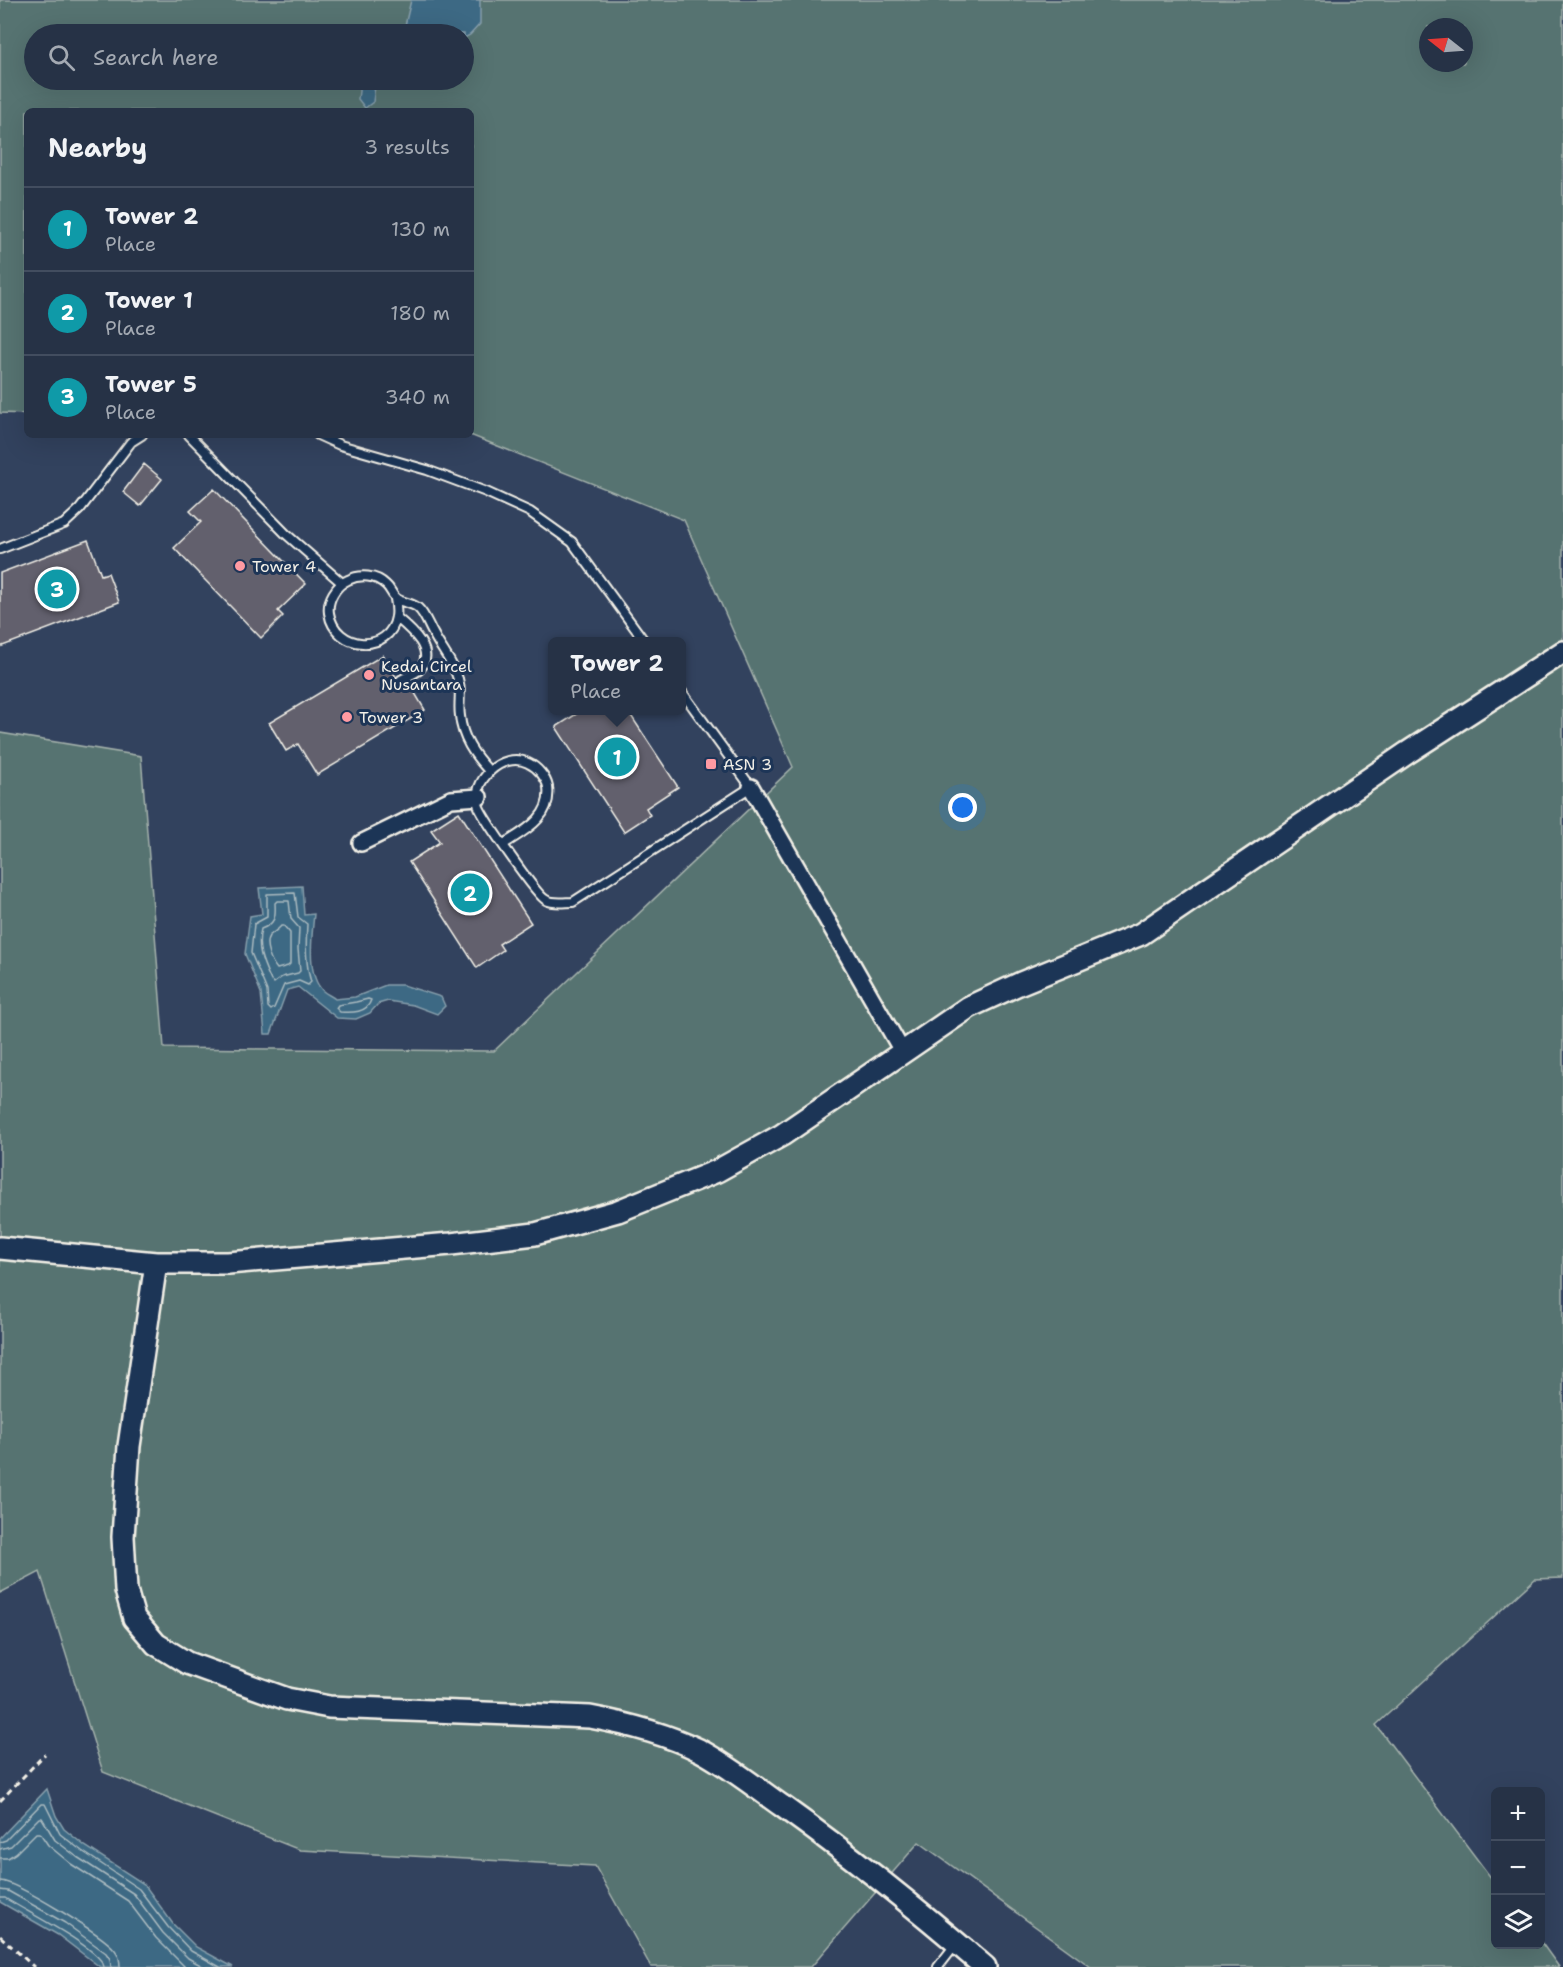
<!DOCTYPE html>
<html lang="en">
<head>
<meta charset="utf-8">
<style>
  body { margin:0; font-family:"Shantell Sans",sans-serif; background:#2e3a4d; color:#f1f3f6 }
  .controls { position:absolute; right:18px; bottom:18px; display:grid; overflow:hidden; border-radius:9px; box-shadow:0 6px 24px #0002 }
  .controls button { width:54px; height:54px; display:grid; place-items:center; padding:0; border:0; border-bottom:2px solid #424d5f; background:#263246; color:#f1f3f6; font:30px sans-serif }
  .compass { position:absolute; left:1419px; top:18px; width:54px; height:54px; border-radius:50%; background:#263246; box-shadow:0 6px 24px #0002; rotate:287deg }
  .you { position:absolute; left:963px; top:808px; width:21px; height:21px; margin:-15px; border:4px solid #fff; border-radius:50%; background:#1a73e8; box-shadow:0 0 0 9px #1a73e833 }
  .badge { display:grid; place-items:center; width:39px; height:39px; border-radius:50%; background:#8abfa5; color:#fff; font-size:20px; font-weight:700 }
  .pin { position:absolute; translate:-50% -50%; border:3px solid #fff; box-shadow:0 2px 6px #0006 }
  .popup { position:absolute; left:548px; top:637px; width:138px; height:78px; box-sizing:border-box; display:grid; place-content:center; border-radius:9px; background:#263246; filter:drop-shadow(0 2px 4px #0005); font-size:20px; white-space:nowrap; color:#a4aab3 }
  .popup b { font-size:22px; color:#f1f3f6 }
  .popup::after { content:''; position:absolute; left:50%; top:100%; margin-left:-12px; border:12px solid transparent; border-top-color:#263246 }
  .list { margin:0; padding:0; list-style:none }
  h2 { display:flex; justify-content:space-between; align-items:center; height:78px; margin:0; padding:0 24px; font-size:26px }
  h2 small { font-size:20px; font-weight:400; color:#a4aab3 }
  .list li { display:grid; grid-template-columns:39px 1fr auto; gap:18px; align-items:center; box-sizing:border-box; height:84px; padding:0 24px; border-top:2px solid #424d5f }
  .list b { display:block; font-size:22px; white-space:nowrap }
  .list p { margin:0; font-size:20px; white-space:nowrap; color:#a4aab3 }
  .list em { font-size:20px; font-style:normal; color:#a4aab3 }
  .icon { flex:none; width:33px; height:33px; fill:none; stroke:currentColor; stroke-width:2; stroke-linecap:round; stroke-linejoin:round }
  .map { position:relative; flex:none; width:1563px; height:1967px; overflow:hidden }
  .search { position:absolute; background:#263246; box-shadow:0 6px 24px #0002; left:24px; top:24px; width:450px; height:66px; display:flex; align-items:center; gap:15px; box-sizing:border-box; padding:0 21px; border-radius:33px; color:#a4aab3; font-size:22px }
  .panel { position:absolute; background:#263246; box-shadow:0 6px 24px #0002; left:24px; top:108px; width:450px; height:330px; border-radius:9px }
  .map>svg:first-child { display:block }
  .green { fill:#567371; stroke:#a5b2ac; stroke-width:1.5; fill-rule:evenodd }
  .water { fill:#3e6984; stroke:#879fac; stroke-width:1.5 }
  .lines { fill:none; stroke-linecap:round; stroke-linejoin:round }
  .shore { stroke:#abbbc0; stroke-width:1.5 }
  .building { fill:#62606d; stroke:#f4f1e8; stroke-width:1.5 }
  .lane-casing { stroke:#f4f1e8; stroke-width:12 }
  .street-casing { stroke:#f4f1e8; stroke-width:20 }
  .secondary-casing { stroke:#f4f1e8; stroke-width:26 }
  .path { stroke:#f4f1e8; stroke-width:3; stroke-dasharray:6 4.5; stroke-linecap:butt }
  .lane { stroke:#1d3557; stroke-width:8 }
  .street { stroke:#1d3557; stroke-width:15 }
  .secondary { stroke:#1d3557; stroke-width:21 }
  .poi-dot { fill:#ff9aa2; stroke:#1d3557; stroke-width:2 }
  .labels { text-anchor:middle; stroke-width:6; stroke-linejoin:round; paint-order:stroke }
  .poi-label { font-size:16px; fill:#f4f1e8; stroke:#1d3557; text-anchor:start }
</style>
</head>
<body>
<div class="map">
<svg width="1563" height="1967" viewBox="0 0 1563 1967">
  <rect width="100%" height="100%" fill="#32425e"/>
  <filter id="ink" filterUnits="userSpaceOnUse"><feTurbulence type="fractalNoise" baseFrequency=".0167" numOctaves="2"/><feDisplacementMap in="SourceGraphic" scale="12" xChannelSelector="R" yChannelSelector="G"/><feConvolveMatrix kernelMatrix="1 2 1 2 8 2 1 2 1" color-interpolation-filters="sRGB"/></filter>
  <g filter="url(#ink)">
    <!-- green -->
    <path class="green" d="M0 0H1563V1578L1535 1579 1376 1725 1495 1883 1496 1944H1540L1541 1942 1559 1967H1091L919 1842 811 1967H651L595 1866 300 1850 103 1772 40 1572 0 1593V733L141 756 164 1048 494 1051 793 767 684 520 470 435 471 111H27V414L0 413ZM1428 27H1464V63H1428ZM34 34H464V80H34Z"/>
    <!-- water -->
    <path class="water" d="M411 0H480V24L470 35 464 38V34H403Z
      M363 80H381L375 86 373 102 365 108 358 99 360 83Z
      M302 886 304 915 314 914C312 935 306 975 323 991 326 994 332 996 335 999L355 997 386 985H403L441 997 445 1006 437 1014 413 1005 388 1001 378 1004 370 1013 356 1019 337 1018 298 987 287 990 271 1034H265L261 993 245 954 250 916 262 914 259 888Z
      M47 1789 56 1816 64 1829 85 1846 144 1884 173 1924 196 1947 233 1967H100L58 1935 0 1902V1838Z"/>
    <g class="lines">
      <!-- shore -->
      <path class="shore" d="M295 893 298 917 307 924C306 944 305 962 311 982L308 985 299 981 284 985 274 1008 271 1010 268 1007 267 991 251 953 254 924 267 917V894Z
        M277 901H289L291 919 299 928 298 949 300 971 298 973 282 977 274 983 271 981C263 963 256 949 261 929 275 924 276 917 275 903Z
        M281 926H284L290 933V964L288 966 277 969C272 963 263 945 269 936 272 933 278 930 281 926Z
        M368 999 371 1000C367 1013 352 1013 340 1012L336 1008 338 1005 356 1002Z
        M0 1842 6 1840 41 1804H45L60 1834 82 1851 139 1889 168 1927 191 1951 220 1967
        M0 1849 11 1846 39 1818H42L55 1840 77 1857 134 1894 163 1933 188 1958 204 1967
        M0 1858H8L16 1853 36 1833H40L48 1845 71 1864 128 1901 156 1938 185 1967
        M0 1881C17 1882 103 1935 115 1950 119 1955 120 1960 120 1967
        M0 1890 8 1891 65 1923 106 1953 110 1959 111 1967
        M0 1898H5C23 1910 102 1949 104 1967"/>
    </g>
    <!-- building -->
    <path class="building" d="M144 464 162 479 140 506 123 492Z
      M214 489 306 584 278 611 283 616 261 638 174 548 201 522 190 511Z
      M88 540 101 575 108 573 119 602 0 647V573Z
      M383 655 396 677V683L402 687 409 683 425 710 317 775 298 744 286 751 269 723Z
      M581 711H628L678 787 646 808 650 815 624 832 556 727Z
      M459 812 531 923 499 944 503 950 477 968 409 862 440 842 431 830Z"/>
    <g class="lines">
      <defs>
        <path id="lane" d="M189 435 286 534 342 583
          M318 435 340 445 427 470 486 492 530 512 572 542 645 642
          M0 549 64 524 80 509 131 442 142 435
          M395 599C396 604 397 611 396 617 390 654 335 651 329 613 327 600 336 585 348 580 360 574 376 575 386 585 391 589 392 596 397 599 403 603 413 603 418 608 425 614 429 627 434 635 441 649 454 664 458 679 462 692 458 703 460 716 462 738 474 755 489 771
          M396 617C409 628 438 651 419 670 414 674 406 677 401 680
          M504 844C526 830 552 817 548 787 546 777 537 767 528 763 503 750 469 782 479 807 484 819 537 896 546 900 553 904 565 902 573 902L751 787 682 692
          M938 1967 956 1944"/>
        <path id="street" d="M751 787 902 1051
          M361 843 451 799 479 797"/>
        <path id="secondary" d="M0 1248 156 1263H228L451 1244 535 1234 618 1211 717 1171 782 1135 969 1007 1021 983 1141 934 1407 753 1563 652
          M156 1263 129 1446 123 1537 126 1590 134 1618 156 1644 187 1663 287 1699 329 1707 590 1717C628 1724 664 1733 699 1750 728 1765 755 1787 782 1806 852 1856 920 1911 985 1967"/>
      </defs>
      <!-- lane casing -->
      <use href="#lane" class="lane-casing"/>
      <!-- street casing -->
      <use href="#street" class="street-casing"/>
      <!-- secondary casing -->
      <use href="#secondary" class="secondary-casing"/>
      <!-- path -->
      <path class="path" d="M0 1801 45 1754
        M0 1936 34 1967"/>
      <!-- lane -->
      <use href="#lane" class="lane"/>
      <!-- street -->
      <use href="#street" class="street"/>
      <!-- secondary -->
      <use href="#secondary" class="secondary"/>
    </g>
  </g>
  <!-- markers -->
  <g class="poi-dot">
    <circle cx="240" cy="566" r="6"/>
    <circle cx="369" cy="675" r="6"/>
    <circle cx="347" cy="717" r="6"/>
    <rect x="705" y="758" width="12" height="12" rx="3"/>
  </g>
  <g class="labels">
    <!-- poi labels -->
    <g class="poi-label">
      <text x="252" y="572">Tower 4</text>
      <text x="381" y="672">Kedai Circel<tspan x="381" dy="18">Nusantara</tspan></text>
      <text x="359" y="723">Tower 3</text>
      <text x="723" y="770">ASN 3</text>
    </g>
  </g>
</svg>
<div class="controls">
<button>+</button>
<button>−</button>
<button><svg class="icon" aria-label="layers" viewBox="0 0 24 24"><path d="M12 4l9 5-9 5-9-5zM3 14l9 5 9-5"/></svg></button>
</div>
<svg class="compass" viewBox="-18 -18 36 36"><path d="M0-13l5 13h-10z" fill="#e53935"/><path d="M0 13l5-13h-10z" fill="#a4aab3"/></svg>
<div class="you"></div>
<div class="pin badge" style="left:617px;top:757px;background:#0f9aa8">1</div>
<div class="popup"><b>Tower 2</b>Place</div>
<div class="pin badge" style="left:470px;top:893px;background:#0f9aa8">2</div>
<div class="pin badge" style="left:57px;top:589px;background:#0f9aa8">3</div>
<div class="search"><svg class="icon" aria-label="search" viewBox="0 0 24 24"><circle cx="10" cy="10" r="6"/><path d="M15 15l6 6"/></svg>Search here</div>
<section class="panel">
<h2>Nearby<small>3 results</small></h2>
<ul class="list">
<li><span class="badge" style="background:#0f9aa8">1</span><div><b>Tower 2</b><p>Place</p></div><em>130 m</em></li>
<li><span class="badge" style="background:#0f9aa8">2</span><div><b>Tower 1</b><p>Place</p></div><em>180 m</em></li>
<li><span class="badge" style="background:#0f9aa8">3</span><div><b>Tower 5</b><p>Place</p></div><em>340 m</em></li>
</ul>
</section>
</div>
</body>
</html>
